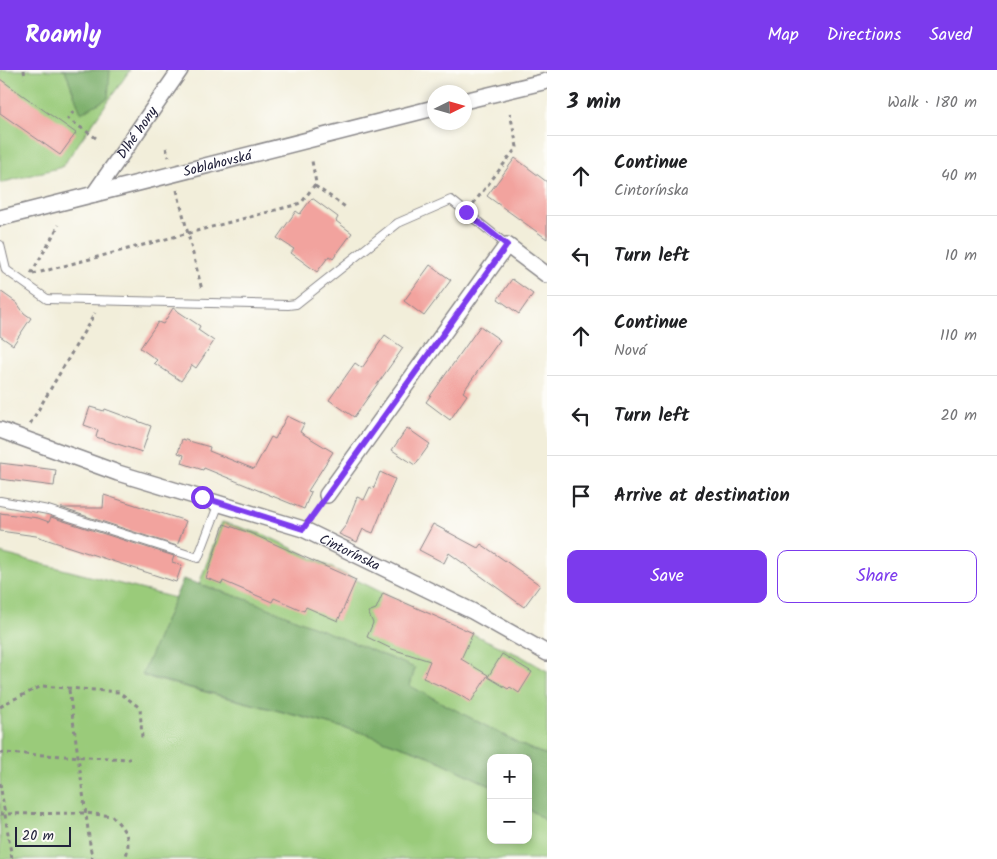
<!DOCTYPE html>
<html lang="en">
<head>
<meta charset="utf-8">
<style>
  body { margin:0; font-family:Kalam,sans-serif; background:#f6f6f6; color:#202124 }
  .controls { position:absolute; right:15px; bottom:15px; display:grid; overflow:hidden; border-radius:10px; box-shadow:0 2px 8px #0003 }
  .controls button { width:45px; height:45px; display:grid; place-items:center; padding:0; border:0; border-bottom:1px solid #e0e0e0; background:#fff; color:#202124; font:25px sans-serif }
  .compass { position:absolute; left:427px; top:15px; width:45px; height:45px; border-radius:50%; background:#fff; box-shadow:0 2px 8px #0003; rotate:85deg }
  .scale { position:absolute; left:15px; bottom:12px; width:56px; box-sizing:border-box; padding-left:5px; border:2px solid #22223b; border-top:0; font-size:14px; line-height:18px; white-space:nowrap; color:#22223b; -webkit-text-stroke:4px #fdfcf7; paint-order:stroke }
  .stop { position:absolute; width:15px; height:15px; margin:-11px; border:4px solid #7c3aed; border-radius:50%; background:#fff }
  .stop.end { background:#7c3aed; border-color:#fff; box-shadow:0 1px 5px #0008 }
  .list { margin:0; padding:0; list-style:none }
  h2 { display:flex; justify-content:space-between; align-items:center; height:65px; margin:0; padding:0 20px; font-size:21px }
  h2 small { font-size:16px; font-weight:400; color:#757577 }
  .list li { display:grid; grid-template-columns:32px 1fr auto; gap:15px; align-items:center; box-sizing:border-box; height:80px; padding:0 20px; border-top:1px solid #e0e0e0 }
  .list b { display:block; font-size:19px; white-space:nowrap }
  .list p { margin:0; font-size:16px; white-space:nowrap; color:#757577 }
  .list em { font-size:16px; font-style:normal; color:#757577 }
  .actions { display:flex; gap:10px; padding:15px 20px }
  .actions a { flex:1; padding:11px 0; border:1px solid #7c3aed; border-radius:10px; text-align:center; font-size:18px; color:#7c3aed }
  .actions .main { background:#7c3aed; color:#fff }
  .icon { flex:none; width:28px; height:28px; fill:none; stroke:currentColor; stroke-width:2; stroke-linecap:round; stroke-linejoin:round }
  .map { position:relative; flex:none; width:547px; height:789px; overflow:hidden }
  header { display:flex; align-items:center; gap:30px; box-sizing:border-box; height:70px; padding:0 25px; background:#7c3aed; color:#fff }
  header strong { font-size:24px }
  nav { display:flex; gap:28px; margin-inline-start:auto; font-size:18px }
  main { display:flex }
  aside { flex:1; background:#fff }
  .map>svg:first-child { display:block }
  .green { fill:#9acb7a; stroke:#5e765a }
  .forest { fill:#7baf6a; stroke:#4e6852 }
  .building { fill:#f2a39e }
  .lines { fill:none; stroke-linecap:round; stroke-linejoin:round }
  .service-casing { stroke:#8a888a; stroke-width:10 }
  .minor-casing { stroke:#8a888a; stroke-width:18 }
  .path { stroke:#8a888a; stroke-width:3; stroke-dasharray:4 4; stroke-linecap:butt }
  .service { stroke:#fff; stroke-width:8 }
  .minor { stroke:#fff; stroke-width:15 }
  .route { stroke:#7c3aed; stroke-width:6 }
  .labels { text-anchor:middle; stroke-width:4.5; stroke-linejoin:round; paint-order:stroke }
  .street-label { font-size:14px; fill:#22223b; stroke:#fdfcf7 }
</style>
</head>
<body>
<header>
<strong>Roamly</strong>
<nav><a>Map</a><a>Directions</a><a>Saved</a></nav>
</header>
<main>
<div class="map">
<svg width="547" height="789" viewBox="0 0 547 789">
  <rect width="100%" height="100%" fill="#fdfcf7"/>
  <filter id="ink" filterUnits="userSpaceOnUse"><feTurbulence type="fractalNoise" baseFrequency=".02" numOctaves="2"/><feDisplacementMap in="SourceGraphic" scale="10" xChannelSelector="R" yChannelSelector="G"/><feConvolveMatrix kernelMatrix="1 2 1 2 8 2 1 2 1" color-interpolation-filters="sRGB"/></filter>
  <filter id="wash" filterUnits="userSpaceOnUse"><feTurbulence type="fractalNoise" baseFrequency=".0096" numOctaves="4" result="noise"/><feDisplacementMap in="SourceGraphic" scale="20" xChannelSelector="R" yChannelSelector="G"/><feGaussianBlur stdDeviation="1.12" result="paint"/><feColorMatrix in="noise" values="0 0 0 0 0 0 0 0 0 0 0 0 0 0 0 0 0 1.4 0 .05"/><feComposite in="paint" operator="in"/></filter>
  <g filter="url(#wash)">
    <rect width="100%" height="100%" fill="#f2eeda"/>
    <!-- green -->
    <path class="green" d="M0 0H130L62 97 0 113Z
      M222 452 265 465 383 523 521 586 547 601V685L528 678 409 616 414 598 251 531 199 514Z
      M0 483 175 528 143 606 360 662 429 686 491 716V770H528V738L547 752V789H0Z"/>
    <!-- forest -->
    <path class="forest" d="M62 0H110L108 28 81 43 65 0Z
      M183 509 251 531 415 598 410 616 528 678 547 685V752L528 738V688H491V716L429 686 360 662 142 605Z"/>
    <g id="blocks">
      <!-- building -->
      <path class="building" d="M0 9 76 63 60 85 0 43Z
        M515 88 547 112V169L487 126Z
        M312 128 338 147 336 151 352 163 333 189 329 186 317 202 291 183 294 179 277 168 296 141 300 144Z
        M430 195 451 210 424 246 404 231Z
        M512 209 533 224 519 244 498 229Z
        M0 221 17 233 24 243 31 248 13 275 0 266Z
        M173 238 200 256 198 260 214 271 196 298 192 295 181 311 154 293 157 290 140 278 158 252 163 254Z
        M480 256 500 270 463 322 467 325 450 350 426 332Z
        M385 265 403 278 354 347 329 330 355 293 362 298Z
        M90 337 104 341 105 339 151 356 142 382 96 367 98 360 84 355Z
        M287 346 304 354 300 362 333 382 308 421 311 422 304 439 204 398 203 400 182 393 184 385 178 383 182 369 210 377 209 381 254 399 271 367 275 369Z
        M407 358 430 374 415 395 392 380Z
        M0 393 56 400 54 416 0 409Z
        M380 402 395 409 373 463 363 459 357 472 339 464 346 455 357 427 364 430 370 417 373 419Z
        M104 425 186 451 177 476 61 438H103Z
        M0 443 38 448 49 452 51 447 174 486 172 492 182 495 176 512 36 466 0 461Z
        M224 454 250 463 356 510 338 551 306 537 304 541 274 528 272 532 223 511 222 514 206 508Z
        M433 454 478 478 481 474 540 515 524 537 449 483 444 493 419 480Z
        M383 523 473 563 461 589 488 605 471 632 456 623 423 608 430 591 392 579 367 567 373 553 368 542 376 539Z
        M502 584 532 602 519 623 510 617 508 619 488 607Z"/>
    </g>
  </g>
  <g filter="url(#ink)">
    <use href="#blocks" fill-opacity="0" stroke="#8a888a" stroke-width="1"/>
    <g class="lines">
      <defs>
        <path id="service" d="M0 175 6 200 47 229 288 235 296 234 398 153 451 130 507 175
          M0 431 48 440 198 488 219 433"/>
        <g id="minor">
          <path d="M464 31 547 11"/>
          <path id="s1" d="M94 124 180 0"/>
          <path id="s2" d="M0 148 434 38"/>
          <path id="s3" d="M0 360 118 403 303 459 472 541 547 583"/>
          <path d="M327 425 507 175 547 205"/>
        </g>
      </defs>
      <!-- service casing -->
      <use href="#service" class="service-casing"/>
      <!-- minor casing -->
      <use href="#minor" class="minor-casing"/>
      <!-- path -->
      <path class="path" d="M24 0 25 8
        M74 41 68 49 96 68
        M166 78 169 87
        M315 116 347 138
        M177 120 202 220
        M473 134 517 77 510 43
        M31 204 59 155
        M33 204 295 135 302 132 316 113 312 91
        M30 354 95 243
        M69 620 92 789
        M0 637 8 632 42 616 119 622 140 638 142 668
        M0 683 130 689
        M0 713 12 789
        M0 744 85 743 112 746C126 761 132 769 125 789"/>
      <!-- service -->
      <use href="#service" class="service"/>
      <!-- minor -->
      <use href="#minor" class="minor"/>
    </g>
  </g>
  <g class="lines" filter="url(#ink)">
    <!-- route -->
    <path class="route" d="M202 427 303 459 507 175 466 142"/>
  </g>
  <g class="labels">
    <!-- street labels -->
    <g class="street-label">
      <text dy="5" stroke="none"><textPath href="#s1" startOffset="75">Dlhé hony</textPath></text>
      <text dy="5" stroke="none"><textPath href="#s2" startOffset="224">Soblahovská</textPath></text>
      <text dy="5" stroke="none"><textPath href="#s3" startOffset="371">Cintorínska</textPath></text>
    </g>
  </g>
</svg>
<div class="controls">
<button>+</button>
<button>−</button>
</div>
<svg class="compass" viewBox="-18 -18 36 36"><path d="M0-13l5 13h-10z" fill="#e53935"/><path d="M0 13l5-13h-10z" fill="#757577"/></svg>
<div class="scale">20 m</div>
<div class="stop" style="left:202px;top:427px"></div>
<div class="stop end" style="left:466px;top:142px"></div>
</div>
<aside>
<h2>3 min<small>Walk · 180 m</small></h2>
<ul class="list">
<li><svg class="icon" aria-label="ahead" viewBox="0 0 24 24"><path d="M12 20V5M6 11l6-6 6 6"/></svg><div><b>Continue</b><p>Cintorínska</p></div><em>40 m</em></li>
<li><svg class="icon" aria-label="left" viewBox="0 0 24 24"><path d="M17 20v-9H6M10 6l-5 5 5 5"/></svg><div><b>Turn left</b></div><em>10 m</em></li>
<li><svg class="icon" aria-label="ahead" viewBox="0 0 24 24"><path d="M12 20V5M6 11l6-6 6 6"/></svg><div><b>Continue</b><p>Nová</p></div><em>110 m</em></li>
<li><svg class="icon" aria-label="left" viewBox="0 0 24 24"><path d="M17 20v-9H6M10 6l-5 5 5 5"/></svg><div><b>Turn left</b></div><em>20 m</em></li>
<li><svg class="icon" aria-label="arrive" viewBox="0 0 24 24"><path d="M6 21V4h12l-3 4 3 4H6"/></svg><div><b>Arrive at destination</b></div></li>
</ul>
<div class="actions"><a class="main">Save</a><a>Share</a></div>
</aside>
</main>
</body>
</html>
